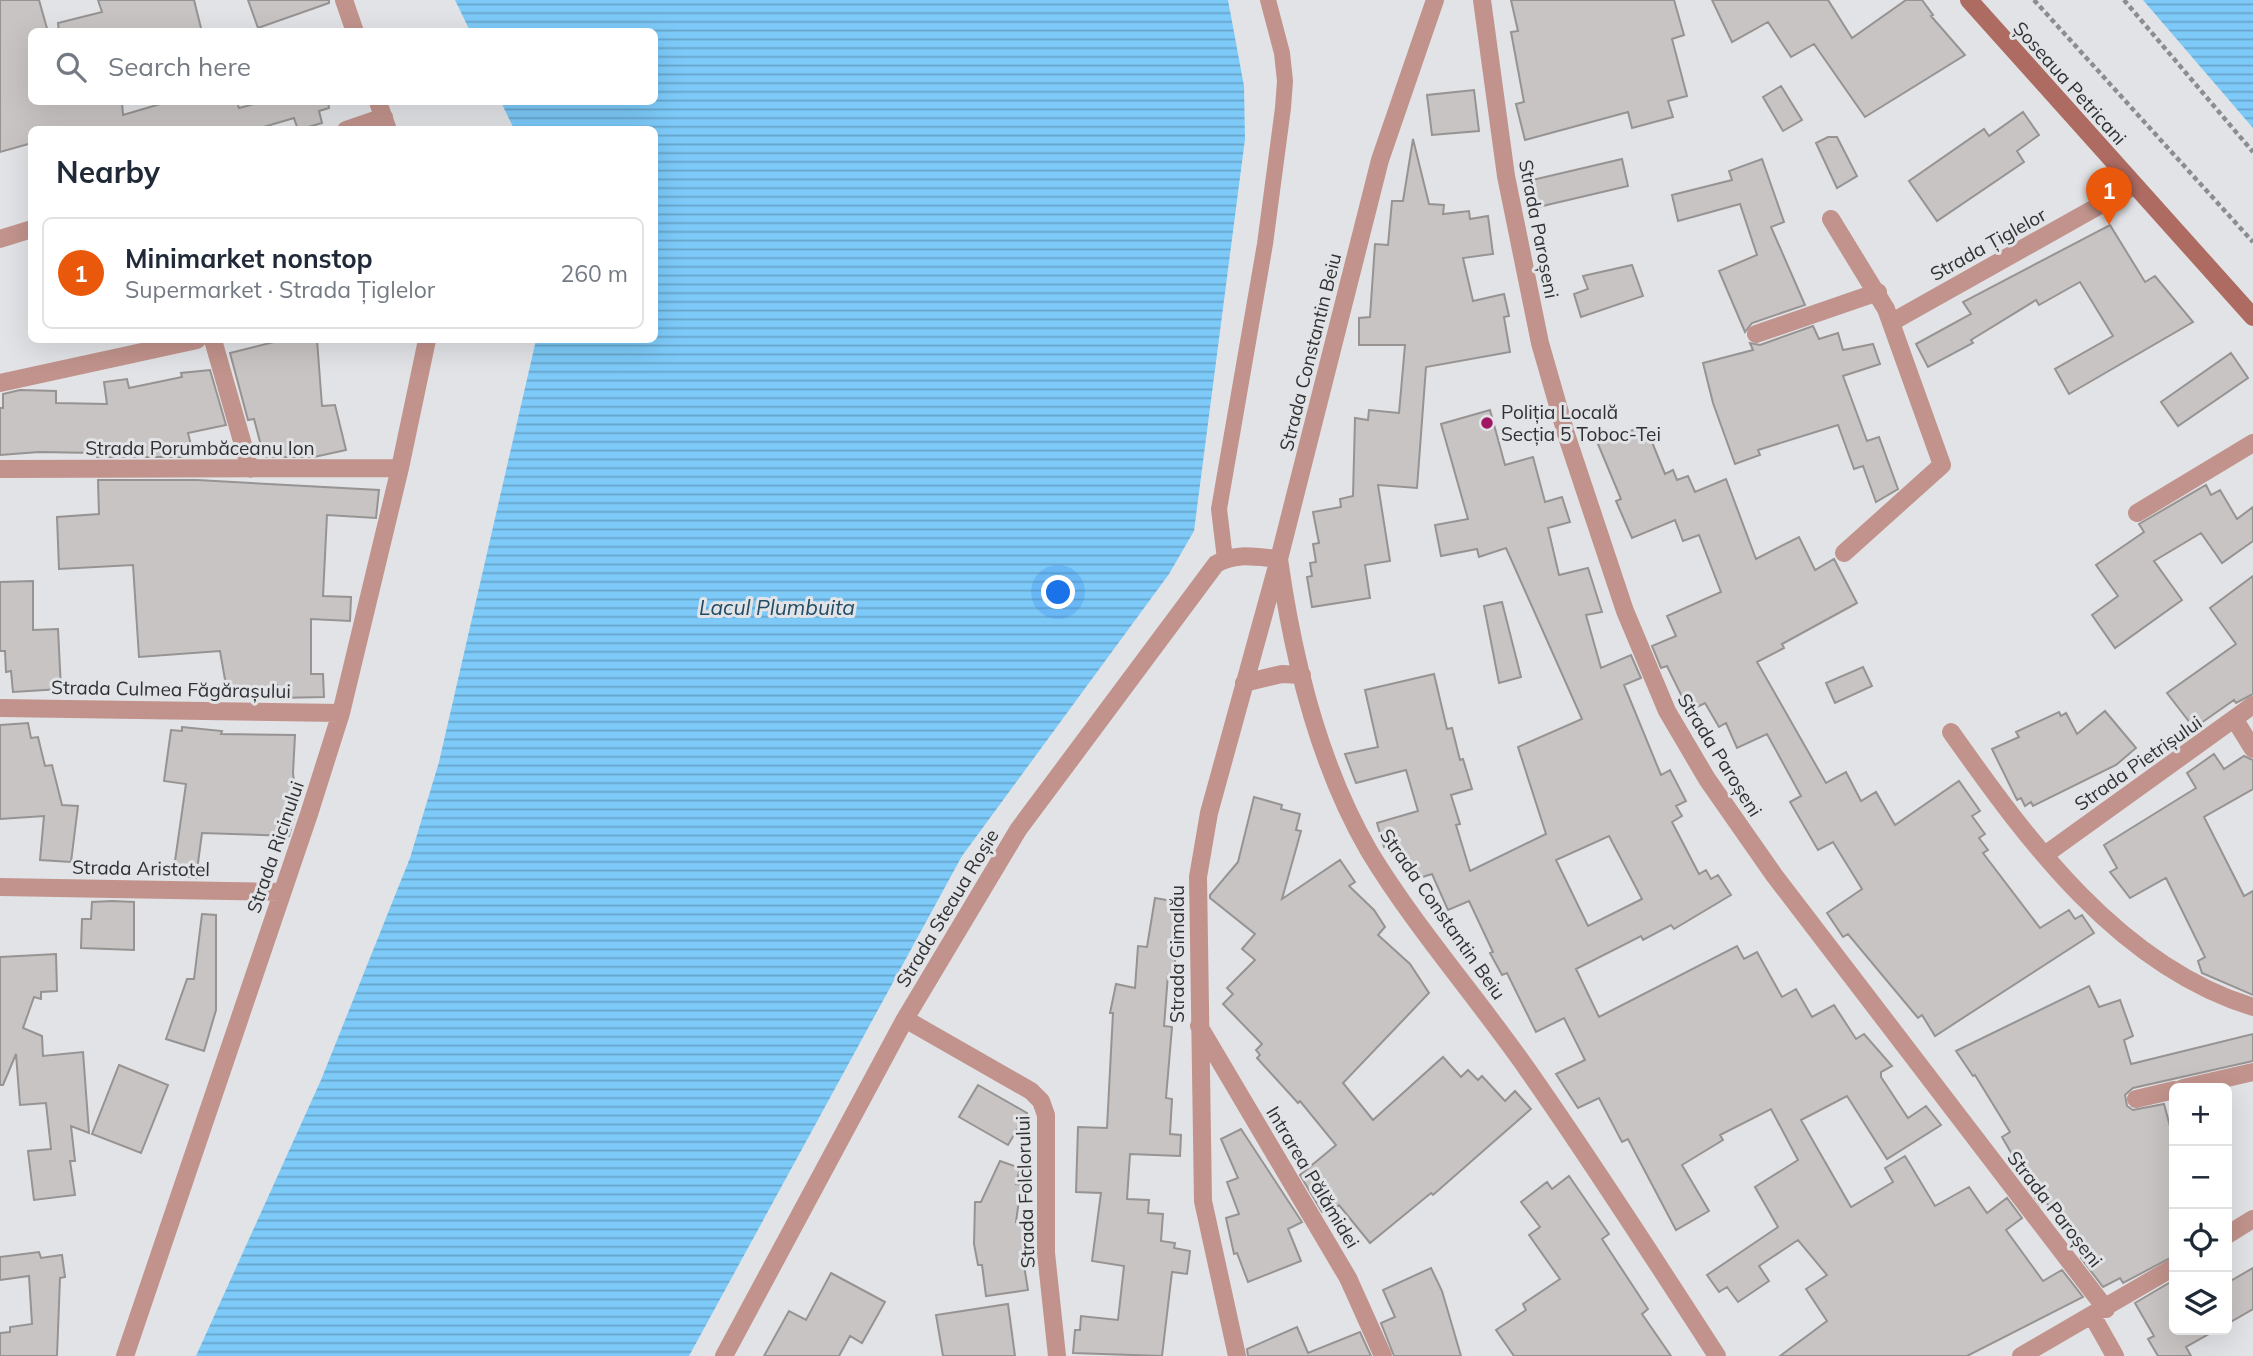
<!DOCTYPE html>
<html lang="en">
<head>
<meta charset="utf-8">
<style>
  body { margin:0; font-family:Mulish,sans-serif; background:#f2f2f3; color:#1f2937 }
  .controls { position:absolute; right:21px; bottom:21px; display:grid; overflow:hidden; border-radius:10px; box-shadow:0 7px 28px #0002 }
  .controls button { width:63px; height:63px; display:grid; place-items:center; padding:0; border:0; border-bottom:2px solid #e0e1e3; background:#fff; color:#1f2937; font:35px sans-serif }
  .you { position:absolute; left:1059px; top:593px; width:24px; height:24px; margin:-18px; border:5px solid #fff; border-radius:50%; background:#1a73e8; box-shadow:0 0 0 10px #1a73e833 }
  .badge { display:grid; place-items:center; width:46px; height:46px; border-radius:50%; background:#ea580c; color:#fff; font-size:23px; font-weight:700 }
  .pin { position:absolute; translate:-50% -58px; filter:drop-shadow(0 2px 4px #0008) }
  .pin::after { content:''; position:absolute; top:37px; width:24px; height:21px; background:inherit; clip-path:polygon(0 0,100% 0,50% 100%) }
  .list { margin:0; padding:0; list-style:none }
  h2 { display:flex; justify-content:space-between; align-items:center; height:91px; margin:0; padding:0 28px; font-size:30px }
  h2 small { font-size:23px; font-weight:400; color:#747a83 }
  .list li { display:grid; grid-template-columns:46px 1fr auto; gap:21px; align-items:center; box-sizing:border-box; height:112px; margin:0 14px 14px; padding:0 14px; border:2px solid #e0e1e3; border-radius:10px }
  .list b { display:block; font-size:26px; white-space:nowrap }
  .list p { margin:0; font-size:23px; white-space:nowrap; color:#747a83 }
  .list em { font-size:23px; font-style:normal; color:#747a83 }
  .icon { flex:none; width:38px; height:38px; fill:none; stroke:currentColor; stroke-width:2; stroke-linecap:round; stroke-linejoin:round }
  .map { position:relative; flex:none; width:2253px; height:1356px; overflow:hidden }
  .search { position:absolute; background:#fff; box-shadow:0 7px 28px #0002; left:28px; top:28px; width:630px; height:77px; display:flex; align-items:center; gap:18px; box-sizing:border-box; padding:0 24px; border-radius:10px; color:#747a83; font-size:26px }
  .panel { position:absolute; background:#fff; box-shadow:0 7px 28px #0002; left:28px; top:126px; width:630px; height:217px; border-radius:10px }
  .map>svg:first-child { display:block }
  .water { fill:url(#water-rules) }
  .building { fill:#c8c4c3; stroke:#979392; stroke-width:2; fill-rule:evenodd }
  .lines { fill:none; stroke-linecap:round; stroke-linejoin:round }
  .path { stroke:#8c8d8f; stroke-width:4.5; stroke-dasharray:5 3.5; stroke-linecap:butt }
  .service { stroke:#c1938c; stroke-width:16 }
  .minor { stroke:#c1938c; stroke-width:18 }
  .secondary { stroke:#ad6b62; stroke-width:18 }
  .poi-dot { fill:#a01763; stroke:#e1e3e6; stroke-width:2.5 }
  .labels { text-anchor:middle; stroke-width:6; stroke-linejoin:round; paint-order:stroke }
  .street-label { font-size:19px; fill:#303132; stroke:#e1e3e6 }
  .poi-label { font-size:19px; fill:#303132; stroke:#e1e3e6; text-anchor:start }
  .water-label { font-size:21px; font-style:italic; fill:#224c65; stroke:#e1e3e6 }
</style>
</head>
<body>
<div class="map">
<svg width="2253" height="1356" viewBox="0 0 2253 1356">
  <defs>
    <pattern id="water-rules" width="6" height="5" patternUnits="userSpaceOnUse" patternTransform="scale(1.75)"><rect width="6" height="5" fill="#7dcaf9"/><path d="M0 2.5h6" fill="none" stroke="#67a5ca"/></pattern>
  </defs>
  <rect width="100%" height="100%" fill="#e1e3e6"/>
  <!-- water -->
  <path class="water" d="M455 0H1228L1244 86 1245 139 1194 531 1169 574 962 856 689 1356H196L321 1080 410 858 439 762 536 340H654V130L514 129 501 102H654V32L470 31Z
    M2143 0H2253V128Z"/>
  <!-- building -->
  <path class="building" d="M0 0H39L48 32H32V102H122L123 115 167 102H237L239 108 262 102H328L329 108 319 111 322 123 298 130 294 118 253 130H32V143L0 152Z
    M98 0H194L202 32H59L58 23 102 12Z
    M248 0H329V3L258 28Z
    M1511 0H1674L1684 35 1672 39 1687 96 1668 101 1673 117 1632 128 1628 112 1525 140 1516 104 1524 102 1511 32 1518 31Z
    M1712 0H1828L1852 38 1906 0H1922L1933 15 1931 16 1965 55 1865 117 1814 44 1791 57 1768 22 1732 42Z
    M1781 86 1802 120 1783 131 1763 97Z
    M1474 90 1479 131 1432 135 1427 95Z
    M2023 112 2039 135 2017 151 2024 162 1937 221 1909 181 1984 129 1989 136Z
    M1828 137H1837L1857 176 1837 188 1816 143Z
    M1413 139 1429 204 1444 205 1443 214 1469 211 1470 219 1488 216 1493 254 1463 258 1473 301 1504 294 1509 316 1504 317 1510 352 1426 367 1417 488 1378 485 1390 561 1365 565 1370 598 1312 607 1307 577 1312 576 1310 563 1316 562 1313 544 1319 543 1313 512 1341 507 1340 499 1353 496 1355 418 1368 420 1369 410 1399 413 1405 345H1359V318L1370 317 1375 244 1388 245 1392 201H1403Z
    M1622 159 1628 186 1534 208 1528 181Z
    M1762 159 1784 222 1771 227 1805 305 1752 323 1745 332 1719 271 1757 255 1740 204 1678 221 1672 195 1732 180 1729 171Z
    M2110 225 2145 282 2155 276 2193 322 2069 394 2055 369 2113 336 2080 282 2039 305 2036 300 1971 340 1973 343 1928 367 1916 344 1971 314 1963 302Z
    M1632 265 1643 296 1581 317 1574 294 1588 289 1583 276Z
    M1813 326 1819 339 1838 333 1843 350 1873 344 1880 364 1843 376 1867 441 1879 437 1898 489 1876 502 1863 466 1854 469 1838 425 1758 450 1760 455 1735 464 1713 403 1703 363 1753 350 1750 343 1760 345Z
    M282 340H317L322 406 335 405 346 450 314 457H264L254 419 248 420 230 353Z
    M2231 353 2248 378 2178 426 2161 402Z
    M210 370 226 425 188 433 194 457H97L96 453 39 452 0 455V408H3V394L20 390 56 391V403L107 404 104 382 127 379 129 388 182 377 181 373Z
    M1490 410 1505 465 1533 457 1545 502 1562 497 1570 522 1548 528 1559 575 1588 568 1602 612 1586 615 1601 668 1631 655 1641 678 1624 685 1661 775 1670 770 1686 801 1676 806 1682 816 1672 822 1699 874 1706 870 1711 879 1718 875 1731 895 1674 929 1671 925 1643 940 1641 936 1576 969 1599 1017 1737 946 1744 959 1757 952 1782 997 1796 989 1812 1017 1834 1005 1856 1039 1864 1034 1892 1066 1881 1072V1077L1908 1118 1926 1106 1941 1125 1887 1159 1847 1096 1801 1120 1851 1207 1893 1182 1885 1168 1905 1156 1935 1206 1969 1187 1987 1213 2007 1198 2022 1218 2006 1230 2043 1281 2062 1270 2083 1297 1967 1356H1780L1827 1321 1806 1289 1827 1275 1798 1240 1759 1266 1769 1281 1738 1302 1727 1287 1719 1292 1707 1275 1778 1227 1755 1187 1798 1160 1771 1109 1720 1135 1723 1140 1682 1165 1709 1211 1676 1230 1628 1139 1622 1142 1599 1098 1578 1108 1556 1074 1585 1060 1564 1018 1536 1032 1507 973 1502 975 1490 953 1493 952 1469 901 1448 910 1432 874 1410 881 1397 843 1384 847 1377 823 1418 811 1406 770 1356 783 1345 754 1378 747 1365 690 1434 674 1447 729 1452 728 1460 760 1463 759 1472 789 1451 795 1460 824 1456 825 1470 871 1546 834 1518 747 1582 719 1506 548 1479 557 1477 549 1441 556 1435 525 1468 519 1441 424ZM1609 836 1642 899 1588 926 1556 860Z
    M1645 425 1665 474 1673 470 1677 480 1688 476 1695 492 1726 479 1756 559 1799 537 1815 570 1834 559 1857 603 1782 644 1784 648 1757 662 1826 783 1846 772 1861 801 1876 792 1895 825 1959 781 1980 811 1972 816 1985 834 1979 838 1988 850 1983 853 2040 928 2069 910 2075 919 2082 915 2094 933 1935 1036 1922 1015 1918 1018 1848 934 1843 937 1827 913 1862 889 1833 842 1818 850 1790 802 1801 796 1767 734 1737 748 1726 723 1719 727 1705 703 1689 711 1667 666 1661 668 1652 646 1676 636 1667 616 1721 592 1699 535 1683 541 1675 520 1632 538 1616 501 1621 499 1598 444Z
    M98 480H197L379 490 376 518 327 515 323 596 351 597 350 621 311 619V674H323L324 697 277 698V685L227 691 220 651 139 657 133 565 59 569 57 517 99 514Z
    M2206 485 2211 495 2220 490 2237 519 2253 507V541L2222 563 2201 533 2154 561 2182 600 2115 648 2092 615 2118 596 2096 565 2144 532 2139 524Z
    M2253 576V694L2236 703 2234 700 2194 728 2167 693 2236 644 2210 608Z
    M33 581V630L58 629 61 689 13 692 11 671 6 672 5 651H0V582Z
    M1502 602 1521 677 1499 683 1484 606Z
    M1863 667 1872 686 1835 703 1826 683Z
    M2105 711 2136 748 2116 765 2033 806 2031 802 2025 806 2021 798 2017 800 1992 749 2019 737 2016 732 2059 712 2061 716 2066 713 2077 734Z
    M28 723 31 738 38 737 45 766 52 765 62 805 78 806 71 862 40 860 44 816 0 819V725Z
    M182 727 222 731 221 734 295 735 293 773 297 807 289 836 202 833 196 878 173 875 186 784 164 781 171 730 182 731Z
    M2214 754 2224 769 2244 756 2253 760V789L2204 817 2244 896 2253 891V995L2202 973 2198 961 2205 957 2166 878 2130 898 2110 872 2117 868 2104 845 2196 788 2187 773Z
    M1254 797 1282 805 1281 809 1300 814 1296 830 1301 831 1282 899 1340 860 1355 882 1349 886 1374 910 1385 927 1378 935 1410 964 1429 993 1343 1083 1373 1120 1443 1057 1461 1077 1468 1070 1478 1080 1482 1076 1505 1101 1515 1091 1531 1109 1433 1195 1431 1193 1370 1243 1339 1205 1332 1212 1329 1208 1322 1212 1300 1175 1336 1145 1300 1101 1298 1103 1257 1058 1260 1055 1256 1050 1262 1044 1223 1004 1233 994 1227 988 1255 960 1242 949 1255 934 1210 898V895L1238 862Z
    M1155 898 1184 903 1177 933 1174 976 1168 975 1164 1026 1172 1027 1166 1098 1172 1099 1170 1134 1181 1135 1180 1156 1130 1154 1127 1199 1149 1200 1148 1213 1163 1214 1161 1241 1175 1243 1174 1248 1190 1251 1187 1274 1172 1272 1162 1356 1073 1353 1075 1330H1080L1081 1316 1118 1320 1124 1266 1092 1261 1101 1193 1076 1192 1078 1127 1107 1128 1113 1013H1110L1116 984 1135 988 1138 946 1147 947Z
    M112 901 134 902V950L81 948 82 919H91L92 902Z
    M202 914 216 915V1010L204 1051 166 1039 187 979H194Z
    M56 954 57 991 41 992V999L34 997 23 1028 42 1036 43 1056 83 1052 89 1133 71 1126 75 1161H70L75 1195 34 1200 28 1151 51 1149 46 1103 20 1105 16 1054 3 1085H0V957Z
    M2089 986 2099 1007 2120 1000 2133 1036 2124 1040 2131 1064 2253 1034V1061L2133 1088 2125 1095 2127 1106 2133 1110 2164 1104 2174 1141V1256L2123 1283 2120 1278 2103 1287 2081 1258 2088 1253 2045 1201 2040 1205 2025 1184 2028 1182 2002 1137 2010 1132 1975 1075 1973 1076 1956 1051Z
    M119 1065 168 1085 141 1153 92 1134Z
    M978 1085 1027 1113 1008 1145 959 1117Z
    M1241 1129 1302 1222 1288 1229 1301 1261 1248 1282 1237 1253 1234 1254 1226 1218 1239 1214 1227 1182 1238 1178 1221 1139Z
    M1000 1161 1020 1168 1016 1184 1021 1185 1016 1222H1023L1022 1253 1028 1290 986 1296 982 1265H978L974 1244 975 1202H981Z
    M1569 1176 1609 1234 1602 1239 1648 1309 1642 1314 1671 1356H1514L1496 1330 1526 1310 1523 1304 1560 1279 1529 1235 1540 1227 1521 1202 1547 1182 1552 1189Z
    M39 1252 41 1258 62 1255 65 1277 60 1278 57 1356H0V1333L10 1332V1327L32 1324 29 1276 0 1280V1257Z
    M1431 1268 1442 1291 1461 1356H1394L1381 1323 1395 1317 1383 1290Z
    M2253 1268V1309L2227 1324V1283Z
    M831 1273 885 1302 862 1343 850 1336 839 1356H764L789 1311 806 1320Z
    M2174 1280V1330H2216L2186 1347 2191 1356H2158L2148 1339 2154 1336 2135 1303Z
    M1008 1304 1015 1356H943L936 1315Z
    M1297 1327 1308 1353 1360 1332 1371 1356H1248L1247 1349Z"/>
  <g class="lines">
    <!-- path -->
    <path class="path" d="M2034 0 2253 242
      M2124 0 2253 152"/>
    <!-- service -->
    <path class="service" d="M1225 559 1219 509 1265 244 1283 108 1285 81 1282 53 1268 0"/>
    <!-- minor -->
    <path class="minor" d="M344 0 355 32
      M1435 0 1380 160 1279 559C1293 659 1318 763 1369 851 1415 927 1476 996 1527 1069 1593 1163 1655 1260 1717 1356
      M1482 0 1506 176 1540 343 1567 437 1625 611 1667 711 1707 779 1774 875 2106 1309
      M378 102 388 130
      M346 130 384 117
      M1831 219 1886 309 1942 465 1844 553
      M0 239 32 229
      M1892 322 2134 186
      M1756 334 1878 292
      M213 340 250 469
      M0 383 197 340
      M0 469 400 468
      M2137 513 2253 443
      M1244 683 1282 674 1302 675
      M0 708 341 713
      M2235 720 2253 749
      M1951 732C2028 841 2119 966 2253 1007
      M2046 854 2253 705
      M0 887 282 892
      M905 1019 1031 1091 1041 1101 1046 1115V1253L1057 1356
      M1199 1026 1348 1278 1383 1356
      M2183 1088 2253 1072
      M2136 1099 2174 1090
      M2227 1235 2253 1219
      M2093 1317 2115 1356
      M125 1356 309 814 341 713 400 468 427 340
      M724 1356 905 1019 1018 830 1216 564C1236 552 1256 557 1279 559L1209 813 1198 877 1203 1201 1237 1356
      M2021 1356 2174 1267"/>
    <!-- secondary -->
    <path class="secondary" d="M1969 0 2253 317"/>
  </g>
  <!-- markers -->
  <circle class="poi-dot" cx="1487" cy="423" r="7"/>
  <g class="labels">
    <!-- street labels -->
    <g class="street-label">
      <text transform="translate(2070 83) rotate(48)" y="7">Șoseaua Petricani</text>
      <text transform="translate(1539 229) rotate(79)" y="7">Strada Paroșeni</text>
      <text transform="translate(1988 244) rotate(-29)" y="7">Strada Țiglelor</text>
      <text transform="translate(1310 352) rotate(-76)" y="7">Strada Constantin Beiu</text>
      <text x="200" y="455">Strada Porumbăceanu Ion</text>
      <text transform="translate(171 689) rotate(1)" y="7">Strada Culmea Făgărașului</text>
      <text transform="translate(1720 755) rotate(58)" y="7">Strada Paroșeni</text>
      <text transform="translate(2138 763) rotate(-35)" y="7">Strada Pietrișului</text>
      <text transform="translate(275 847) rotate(-71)" y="7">Strada Ricinului</text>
      <text transform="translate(141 868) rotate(1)" y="7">Strada Aristotel</text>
      <text transform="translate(947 908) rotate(-59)" y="7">Strada Steaua Roșie</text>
      <text transform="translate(1443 914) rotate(55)" y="7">Strada Constantin Beiu</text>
      <text transform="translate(1177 954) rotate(-90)" y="7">Strada Gimalău</text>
      <text transform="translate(1313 1177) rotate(59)" y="7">Intrarea Pălămidei</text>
      <text transform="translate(1025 1192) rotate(-92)" y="7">Strada Folclorului</text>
      <text transform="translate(2055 1209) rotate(52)" y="7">Strada Paroșeni</text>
    </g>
    <!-- poi labels -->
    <g class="poi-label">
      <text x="1501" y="419">Poliția Locală<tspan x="1501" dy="22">Secția 5 Toboc-Tei</tspan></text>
    </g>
    <!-- water labels -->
    <g class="water-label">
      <text x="777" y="615">Lacul Plumbuita</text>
    </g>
  </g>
</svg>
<div class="controls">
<button>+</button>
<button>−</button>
<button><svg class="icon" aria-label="locate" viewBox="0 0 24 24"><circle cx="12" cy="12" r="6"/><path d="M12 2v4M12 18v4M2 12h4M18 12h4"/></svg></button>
<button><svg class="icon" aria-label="layers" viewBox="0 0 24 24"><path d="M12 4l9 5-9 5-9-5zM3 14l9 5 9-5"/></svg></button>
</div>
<div class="you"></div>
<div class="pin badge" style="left:2109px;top:225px">1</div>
<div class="search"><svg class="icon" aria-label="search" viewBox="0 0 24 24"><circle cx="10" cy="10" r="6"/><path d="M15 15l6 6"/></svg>Search here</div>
<section class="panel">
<h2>Nearby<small></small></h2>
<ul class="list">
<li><span class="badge">1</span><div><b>Minimarket nonstop</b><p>Supermarket · Strada Țiglelor</p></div><em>260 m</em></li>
</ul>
</section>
</div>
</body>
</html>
